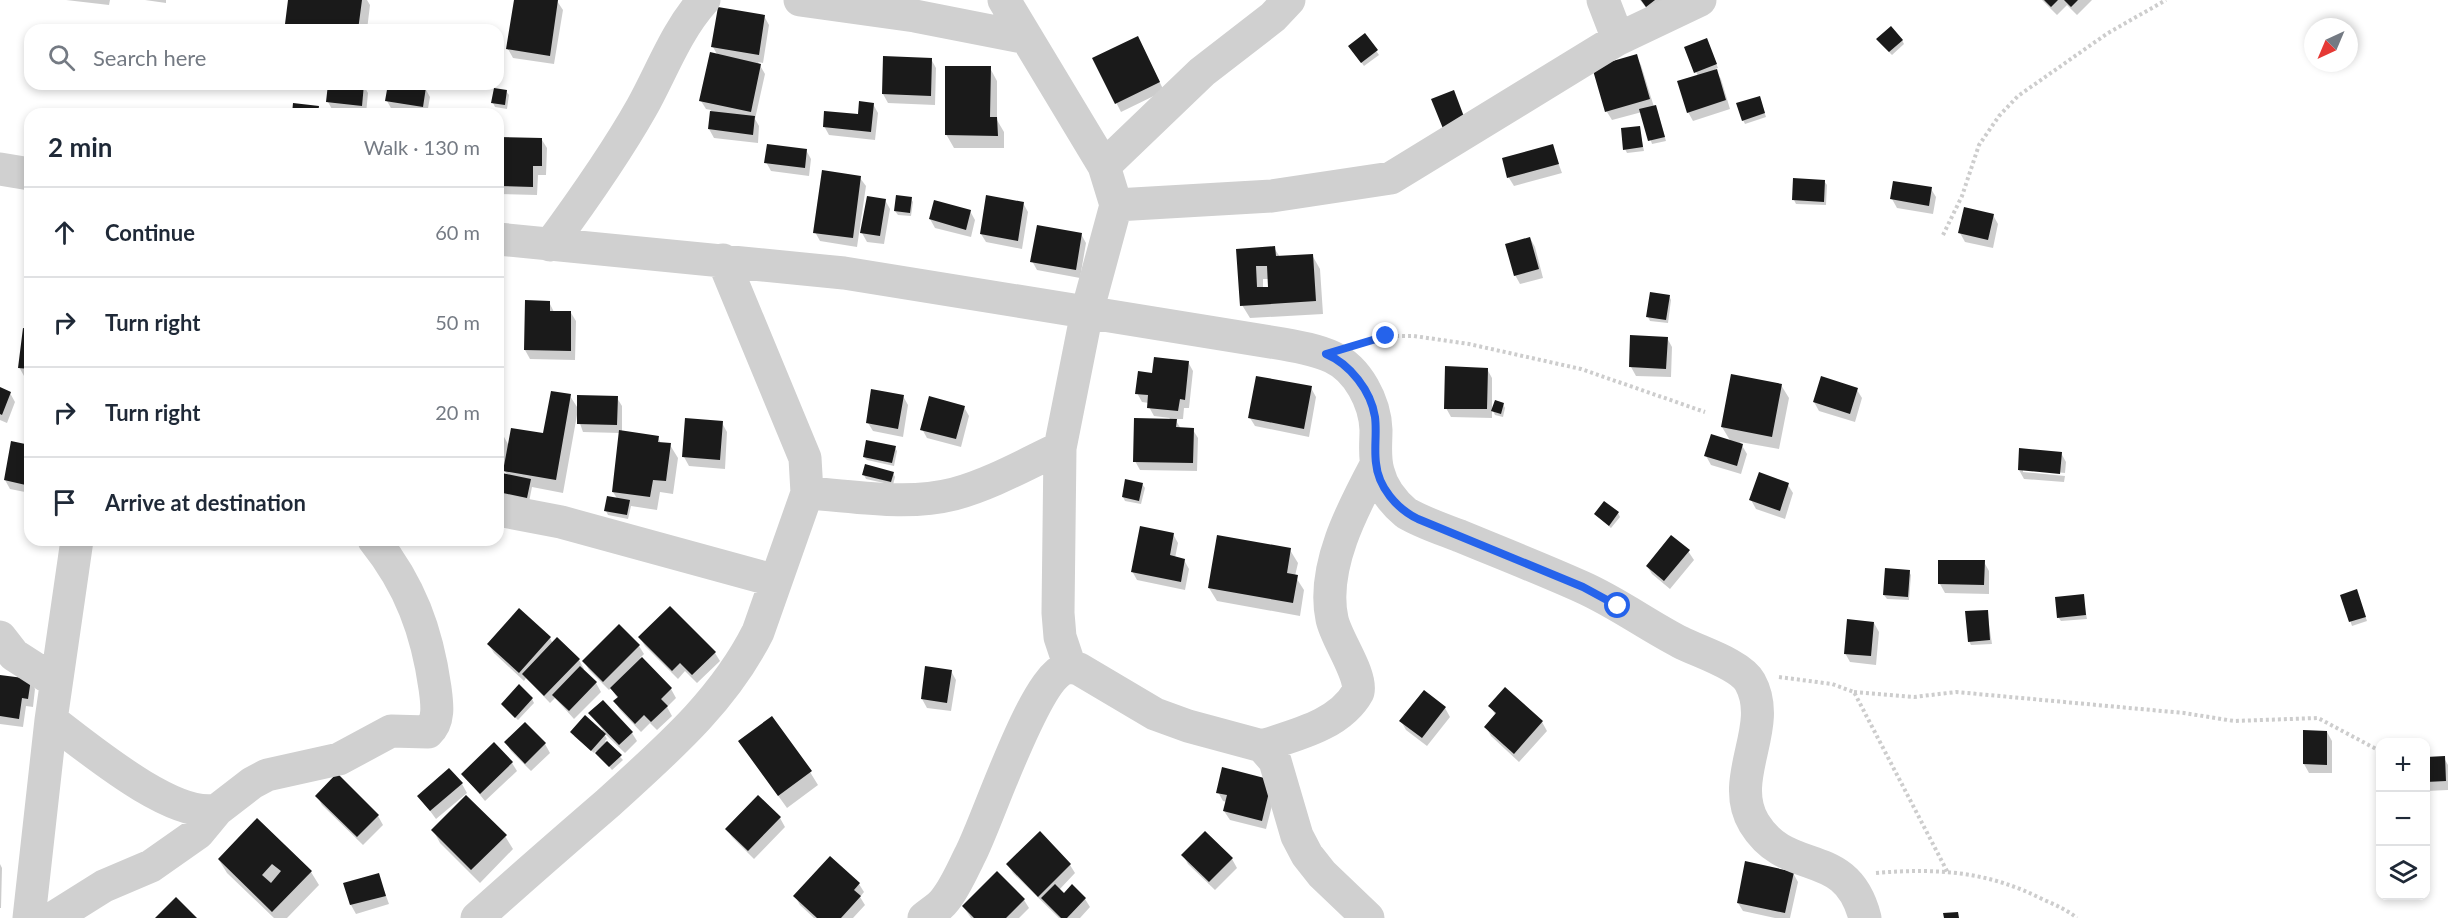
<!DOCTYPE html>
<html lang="en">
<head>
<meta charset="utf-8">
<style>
  body { margin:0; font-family:Lato,sans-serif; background:#f6f6f7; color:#1f2937 }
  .controls { position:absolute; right:18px; bottom:18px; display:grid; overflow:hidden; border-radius:12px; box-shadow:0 3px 9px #0003 }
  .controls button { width:54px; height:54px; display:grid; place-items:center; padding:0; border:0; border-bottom:2px solid #e0e1e3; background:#fff; color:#1f2937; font:30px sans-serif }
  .compass { position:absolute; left:2304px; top:18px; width:54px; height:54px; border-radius:50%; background:#fff; box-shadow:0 3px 9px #0003; rotate:224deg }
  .stop { position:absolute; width:18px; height:18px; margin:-14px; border:4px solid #2563eb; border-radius:50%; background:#fff }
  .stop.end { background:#2563eb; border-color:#fff; box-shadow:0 2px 6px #0008 }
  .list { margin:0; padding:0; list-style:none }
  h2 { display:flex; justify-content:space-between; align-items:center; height:78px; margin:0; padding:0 24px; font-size:26px }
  h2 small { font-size:20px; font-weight:400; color:#747a83 }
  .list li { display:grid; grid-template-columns:39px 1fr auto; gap:18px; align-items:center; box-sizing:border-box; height:90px; padding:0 24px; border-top:2px solid #e0e1e3 }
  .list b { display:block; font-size:22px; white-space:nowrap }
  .list em { font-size:20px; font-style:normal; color:#747a83 }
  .icon { flex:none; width:33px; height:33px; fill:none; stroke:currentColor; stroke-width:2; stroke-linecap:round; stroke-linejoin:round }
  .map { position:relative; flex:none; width:2448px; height:918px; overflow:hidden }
  .search { position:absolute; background:#fff; box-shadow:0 3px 9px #0003; left:24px; top:24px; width:480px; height:66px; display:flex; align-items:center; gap:15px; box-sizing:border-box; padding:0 21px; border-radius:18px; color:#747a83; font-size:22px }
  .panel { position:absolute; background:#fff; box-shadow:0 3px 9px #0003; left:24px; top:108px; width:480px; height:438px; border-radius:18px }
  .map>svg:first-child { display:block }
  .shadow { fill:#0003; fill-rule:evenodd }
  .building { fill:#1a1a1a; fill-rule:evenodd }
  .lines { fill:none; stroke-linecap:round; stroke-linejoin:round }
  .path { stroke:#cdcdcd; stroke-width:4; stroke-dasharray:3 3; stroke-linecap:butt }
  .minor { stroke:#d0d0d0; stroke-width:33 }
  .route { stroke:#2563eb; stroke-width:8 }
</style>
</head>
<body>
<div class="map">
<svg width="2448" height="918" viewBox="0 0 2448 918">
  <rect width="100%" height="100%" fill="#fff"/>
  <!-- shadow -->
  <path class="shadow" d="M66 0H110L109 5Z
    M145 0H166V3Z
    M289 0H367L370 5 367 30H290L286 23Z
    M515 0 557 1 563 10 554 64 513 58 508 49Z
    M1640 0H1670L1652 15Z
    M2042 0H2092L2077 15 2067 5 2057 15Z
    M764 16 769 25 763 63 758 62 765 74 755 119 759 126 758 143 714 138 709 129 711 110 706 109 701 101 718 56 713 47Z
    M1365 35 1379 55 1364 66 1352 50Z
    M1902 40 1904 44 1892 55 1880 43Z
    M1708 44 1718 68 1715 69 1721 79 1730 109 1693 121 1688 112 1698 76 1696 72Z
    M1142 46 1164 91 1121 112 1094 59Z
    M1636 56 1641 65 1654 107 1657 110 1666 141 1652 144 1642 112 1612 120 1607 112 1594 68Z
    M931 59 936 68 935 105 888 103 883 94Z
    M990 68 997 81V120L1004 132V148H954L946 134Z
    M330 84H363L368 93 366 114 333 111 328 102Z
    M389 84 425 88 430 97 427 114 392 110 387 101Z
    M506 91 509 95 507 109 495 107 493 103Z
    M1761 101 1766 117 1745 124 1743 120Z
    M873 104 878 113 875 140 829 135 824 126 859 116Z
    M1639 127 1644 151 1627 153 1625 149Z
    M498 139 542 140 547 148 546 175H538L537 195 498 194Z
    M1552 146 1562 173 1514 186 1509 178 1504 159Z
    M806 150 811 159 809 176 771 171 766 162Z
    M860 178 866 186 857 247 820 241 815 232Z
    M1824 181 1827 185 1826 205 1796 204 1794 200Z
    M1931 189 1936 197 1933 214 1897 208 1892 199Z
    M911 199 913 202 911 216 898 215 895 211Z
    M885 200 890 209 884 244 867 242 862 233Z
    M1023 203 1028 212 1022 249 986 242 981 234Z
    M970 211 975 220 971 237 935 228 930 219Z
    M1993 215 1998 224 1993 248 1965 242 1960 233Z
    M1081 234 1086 243 1080 278 1037 270 1032 261Z
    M1530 238 1535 247 1543 278 1520 284 1515 275Z
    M1274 248 1280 257 1312 255 1320 269 1323 314 1250 318 1242 305 1238 250ZM1263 279H1269L1270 289H1263Z
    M1669 296 1671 300 1668 323 1650 321 1648 317Z
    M526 301 549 302 554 312 571 313 576 321 575 360 530 359 525 350Z
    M30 331V377L24 376 19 367Z
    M1667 338 1672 347 1671 377 1636 376 1631 367Z
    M1188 362 1193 371 1189 408H1184L1183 419H1175L1181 429 1193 430 1198 438 1197 471 1140 470 1135 461 1170 418 1154 416 1149 407V403L1142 402 1137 393 1154 375Z
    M1487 369 1492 378V418L1451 417 1446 408Z
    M1781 385 1789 398 1779 449 1740 442 1747 454 1741 474 1711 465 1706 456 1731 442 1722 427Z
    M0 388 10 393 15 402 7 423 0 420Z
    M1311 388 1316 397 1309 437 1255 426 1250 418Z
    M1857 390 1862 398 1855 422 1819 411 1814 402Z
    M570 396 579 410 617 398 622 406V432L658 437 661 444 670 445 678 458 673 494 660 492 657 510 631 506 628 519 608 515 606 511 618 500 613 492 620 433 583 432 577 415 563 493 532 487 529 502 502 496 500 490H498V434L503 435 509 446 545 435ZM503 468 508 476 502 475Z
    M903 396 908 405 903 437 873 431 868 423Z
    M1503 404 1505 408 1503 417 1495 415 1493 411Z
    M964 407 969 416 961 447 927 438 922 429Z
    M722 423 727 432 725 469 689 466 684 457Z
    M30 446V493L10 489 5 480Z
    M895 448 897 451 894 466 867 460 864 457Z
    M2061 453 2066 462 2065 473 2023 469V472L2065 476 2064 482 2024 479 2019 470Z
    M893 473 895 477 893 485 866 479 864 475Z
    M1142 484 1145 488 1141 504 1125 501 1123 497Z
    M1788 485 1793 493 1785 519 1756 509 1751 500Z
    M1618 513 1620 517 1611 528 1595 514Z
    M1173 534 1178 543 1175 558 1184 560 1189 569 1185 590 1137 580 1132 571Z
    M1290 550 1298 563 1295 576 1304 590 1300 616 1217 601 1209 588Z
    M1688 551 1694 560 1670 589 1652 574 1647 566Z
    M1984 562 1989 571V594L1945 593 1940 584Z
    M1909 572 1911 575 1909 600 1887 599 1884 595Z
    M2358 595 2367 621 2352 626 2342 596Z
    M2083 596 2087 619 2061 621 2058 617Z
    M1987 611 1992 644 1971 645 1969 641Z
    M1874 623 1879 632 1876 665 1850 662 1845 653Z
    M550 638 553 644 579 660 584 669 582 670 596 683 601 692 574 719 555 698 550 703 526 678 524 681 494 653 489 645Z
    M640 638 715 653 720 661 697 683 685 671 678 679 645 646Z
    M639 646 644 654 640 658 671 689 676 698 667 707 672 716 657 730 650 723 641 732 620 710 615 702 618 699 611 688 609 690 589 670 584 661Z
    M951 671 956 680 951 711 927 708 922 699Z
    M0 676 30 680 35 689 33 707 26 706 23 727 0 724Z
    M532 699 534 703 518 720 502 704Z
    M1490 706 1542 722 1547 731 1519 762 1491 736 1486 727 1496 716Z
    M1445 708 1450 717 1427 746 1406 730 1401 721Z
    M590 714 632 733 637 741 625 753 603 732 607 739 605 741 623 760 612 770 596 751 594 753 574 736 603 730Z
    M2327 732 2332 741V773H2309L2304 764Z
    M740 742 810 772 818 785 787 808Z
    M506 743 545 744 550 753 531 771 511 751Z
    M2444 758 2448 765V790L2426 791V759Z
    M512 763 517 771 485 801 463 774Z
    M337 776 378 816 383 825 363 845 322 805 317 796Z
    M462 784 467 793 436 819 419 796Z
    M1276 790 1266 829 1230 820 1224 811 1227 802 1223 801 1218 792Z
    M758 797 780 818 785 827 754 859 732 837 727 829Z
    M257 820 311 872 319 885 287 918H274L227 873 219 860Z
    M433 830 505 836 513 849 480 883 440 843Z
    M1183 855 1232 859 1237 868 1215 890 1188 864Z
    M0 864 2 868 1 908H0Z
    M1008 865H1070L1075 873 1059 890 1064 895 1085 899 1090 907 1080 918H1059L1013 873Z
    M1793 873 1798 882 1790 918H1775L1743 911 1738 903Z
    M378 874 389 904 356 914 351 905 345 884Z
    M859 884 864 892 860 897 865 905 853 918H814L800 905 795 896Z
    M1024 900 1029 908 1019 918H971L963 906Z"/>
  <!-- building -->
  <path class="building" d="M288 0H362L358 30H329L285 24Z
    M514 0H558L550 56 506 49Z
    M1641 0H1655L1646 7Z
    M2044 0H2058L2051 7Z
    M2064 0H2078L2071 7Z
    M718 7 765 15 759 55 711 47Z
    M1891 26 1903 40 1889 52 1876 39Z
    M1365 33 1378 50 1361 63 1348 46Z
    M1138 36 1160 82 1115 104 1092 58Z
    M1707 38 1717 64 1694 73 1684 47Z
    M710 52 761 64 751 112 699 101Z
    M1637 54 1650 99 1605 112 1592 67Z
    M883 56 932 58 931 96 882 94Z
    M945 66H991L990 117H997L998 136 945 135Z
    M1717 69 1726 100 1687 113 1677 81Z
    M328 84H364L362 106 326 102Z
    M388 84 426 87 423 107 385 101Z
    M494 88 507 90 505 105 491 103Z
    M1454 90 1466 122 1444 131 1431 99Z
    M1760 96 1765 113 1742 121 1736 103Z
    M859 101 874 103 871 132 823 127 824 111 858 114Z
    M293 103 319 106 318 114H292Z
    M1656 105 1665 137 1648 141 1639 109Z
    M159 110 179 113V114H159Z
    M710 111 755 116 753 135 708 129Z
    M1640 126 1643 147 1623 150 1621 128Z
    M498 137 542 138V166H533V187L498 186Z
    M767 144 807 149 805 168 764 163Z
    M1553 144 1559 164 1507 178 1502 158Z
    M822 170 861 176 853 238 813 233Z
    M1793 178 1825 180 1824 202 1792 200Z
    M1893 181 1932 187 1929 206 1890 199Z
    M896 195 912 197 910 213 894 211Z
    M986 195 1024 202 1018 241 980 234Z
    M867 196 886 199 880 236 860 233Z
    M934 200 971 210 966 230 929 219Z
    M1964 207 1994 214 1988 240 1958 233Z
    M1037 225 1082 233 1076 270 1030 262Z
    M1530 237 1539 269 1514 276 1505 244Z
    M1275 246 1276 256 1313 254 1316 301 1240 306 1236 249ZM1256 266H1267L1268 287H1257Z
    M1650 292 1670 295 1666 320 1646 317Z
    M525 300 550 301V311H571V351L524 350Z
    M23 328 30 329V369L18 368Z
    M1630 335 1668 337 1666 369 1629 367Z
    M1154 357 1189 361 1185 400 1180 399 1178 411 1147 408 1148 395 1135 394 1138 371 1152 373Z
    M1445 366 1488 368 1487 409H1444Z
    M1731 374 1782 384 1772 437 1721 427Z
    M1256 376 1312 386 1304 429 1248 418Z
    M1821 376 1858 388 1850 414 1813 402Z
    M0 387 11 392 2 415 0 414Z
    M871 389 904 395 898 429 866 423Z
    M551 391 571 394 556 480 503 471 511 428 543 433Z
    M577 395 618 396 617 425 577 424Z
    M929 396 965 406 956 439 920 430Z
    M1495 400 1504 403 1501 414 1491 411Z
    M685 418 723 421 720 460 682 457Z
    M1134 418 1177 419 1176 427 1194 428 1193 463 1133 462Z
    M619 430 659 436 658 442 671 443 666 481 653 480 650 497 612 492Z
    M498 432 504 433 499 457H498Z
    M1711 434 1743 444 1737 466 1704 456Z
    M866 440 896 446 892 463 863 457Z
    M11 441 30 445V486L4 480Z
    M2019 448 2062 452 2060 474 2018 470Z
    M865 464 894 472 891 482 862 475Z
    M1759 472 1789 483 1780 511 1749 500Z
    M502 473 531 479 527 498 498 492Z
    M1125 479 1143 483 1139 501 1122 497Z
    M607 496 630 500 627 515 604 511Z
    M1604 501 1619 512 1609 526 1594 514Z
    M1140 526 1174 533 1170 555 1185 559 1181 582 1131 572Z
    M1217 535 1291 548 1287 573 1298 575 1293 603 1208 588Z
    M1671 535 1690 550 1664 581 1646 566Z
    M1938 560H1985L1984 585 1938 584Z
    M1885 568 1910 570 1908 597 1883 595Z
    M2357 589 2366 617 2349 622 2340 595Z
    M2084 594 2086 615 2057 618 2055 597Z
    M670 606 716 652 692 675 680 663 672 671 638 637Z
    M519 608 551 637 519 673 487 644Z
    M1988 610 1990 640 1968 642 1965 611Z
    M1847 619 1874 622 1871 656 1844 654Z
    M619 624 640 645 603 682 582 661Z
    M557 637 580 659 544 696 522 674Z
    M642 657 672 688 661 699 668 706 651 722 644 715 635 724 613 701 618 697 610 688Z
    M580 666 597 682 569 711 552 695Z
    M925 666 952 670 947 703 921 699Z
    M0 675 31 679 28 699 22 698 19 719 0 716Z
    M519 684 533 698 515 718 501 704Z
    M1505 687 1543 721 1514 754 1484 727 1496 713 1488 706Z
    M1424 690 1446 707 1422 738 1399 721Z
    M603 700 633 732 619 745 588 713Z
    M585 715 606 734 591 751 570 732Z
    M772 716 812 771 778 796 738 741Z
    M525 722 546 743 525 764 504 742Z
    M2303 730 2327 731V765L2303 764Z
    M607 741 622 755 609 767 595 753Z
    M494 742 513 762 480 794 461 774Z
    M2445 756 2446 781 2426 782V757Z
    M1222 767 1272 780 1262 821 1223 811 1227 795 1216 793Z
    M449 768 463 783 430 811 417 796Z
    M337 773 379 815 357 837 315 796Z
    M466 795 507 835 471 870 431 830Z
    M758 795 781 817 748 851 725 829Z
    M257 818 312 871 272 912 218 859ZM272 864 281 871 271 883 262 875Z
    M1040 831 1071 864 1038 897 1006 864Z
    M1205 831 1233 858 1209 882 1181 855Z
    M830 856 860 883 854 890 861 896 841 918H817L793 896Z
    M1745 861 1794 872 1785 913 1737 903Z
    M997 871 1025 899 1006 918H974L962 906Z
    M379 873 386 896 350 905 343 883Z
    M1055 884 1064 893 1072 884 1086 898 1067 918H1061L1041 898Z
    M176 897 197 918H155Z
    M1958 912 1959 918H1944L1943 913Z"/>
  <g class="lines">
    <!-- path -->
    <path class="path" d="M1943 235 1962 196 1979 145 1999 116 2018 96 2108 33 2166 0
      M1361 343 1386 336H1414L1469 344 1581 369 1705 412
      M1779 677 1832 684 1854 692 1948 873
      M1854 692 1914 697 1956 692 2184 713 2234 721 2318 718 2380 751
      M1876 873C1938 868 1988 871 2044 900 2056 905 2067 910 2077 918"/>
    <!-- minor -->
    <path class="minor" d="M800 0 915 16 1027 38
      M1004 0 1104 166 1116 205 1087 312 1060 448 1058 613 1060 637 1070 667
      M1603 0 1618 39
      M1104 166 1202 72 1273 17 1289 0
      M0 169 30 174
      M1116 205 1272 196 1391 178 1618 39 1700 0
      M498 239 844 273 1283 344C1300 347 1317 350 1332 357 1358 369 1375 402 1376 430 1376 443 1374 458 1378 471 1382 488 1393 502 1406 513 1423 523 1442 529 1460 536 1501 553 1542 569 1582 587 1616 602 1647 625 1680 642 1699 652 1740 664 1750 682 1775 727 1727 778 1754 823 1788 879 1846 844 1865 918
      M550 245C583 200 615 155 642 107 662 71 676 31 704 0
      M807 493C854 496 907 506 954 494 991 484 1026 464 1060 448
      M498 510 561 522 776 581
      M0 637 14 655 56 682
      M51 720C87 747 172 819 217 810L252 783 267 775 339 759 391 731 428 732C440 721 437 703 435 688 427 631 410 585 374 540
      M1262 746C1295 735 1340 725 1358 692 1362 674 1336 639 1332 619 1321 568 1353 508 1376 465
      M29 918 51 720 77 540
      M53 918 104 886 151 866 198 833 217 810
      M477 918C520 879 564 841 608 803 665 751 723 702 758 632L807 493 805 458 723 260
      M924 918C931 912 940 907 945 900 955 888 963 869 970 855 988 821 1033 679 1066 668 1070 666 1074 668 1079 669L1155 714 1188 726 1262 746 1275 761 1297 836 1307 855 1322 874 1368 918"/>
  </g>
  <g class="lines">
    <!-- route -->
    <path class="route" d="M1386 336 1326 354C1350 364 1371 391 1375 417 1377 432 1374 448 1376 463 1378 487 1397 509 1418 519L1583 587 1618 606"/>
  </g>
</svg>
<div class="controls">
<button>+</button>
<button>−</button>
<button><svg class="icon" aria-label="layers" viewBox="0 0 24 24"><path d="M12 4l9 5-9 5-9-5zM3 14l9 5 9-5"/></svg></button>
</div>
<svg class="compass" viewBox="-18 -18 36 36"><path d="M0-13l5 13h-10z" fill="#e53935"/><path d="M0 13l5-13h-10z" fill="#747a83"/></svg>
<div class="stop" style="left:1618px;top:606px"></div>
<div class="stop end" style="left:1386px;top:336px"></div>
<div class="search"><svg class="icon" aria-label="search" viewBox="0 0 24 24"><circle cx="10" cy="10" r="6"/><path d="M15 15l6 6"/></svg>Search here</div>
<section class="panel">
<h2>2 min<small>Walk · 130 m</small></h2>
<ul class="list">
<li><svg class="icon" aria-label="ahead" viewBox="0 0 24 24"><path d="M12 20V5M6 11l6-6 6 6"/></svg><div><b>Continue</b></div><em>60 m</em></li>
<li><svg class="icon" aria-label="right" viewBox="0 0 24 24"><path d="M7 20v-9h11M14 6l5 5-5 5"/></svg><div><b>Turn right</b></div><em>50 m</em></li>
<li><svg class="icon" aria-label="right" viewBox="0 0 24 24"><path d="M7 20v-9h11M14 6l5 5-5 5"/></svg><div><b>Turn right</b></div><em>20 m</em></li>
<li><svg class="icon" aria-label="arrive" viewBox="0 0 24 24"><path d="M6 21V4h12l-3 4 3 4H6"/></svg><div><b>Arrive at destination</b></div></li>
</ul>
</section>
</div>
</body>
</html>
